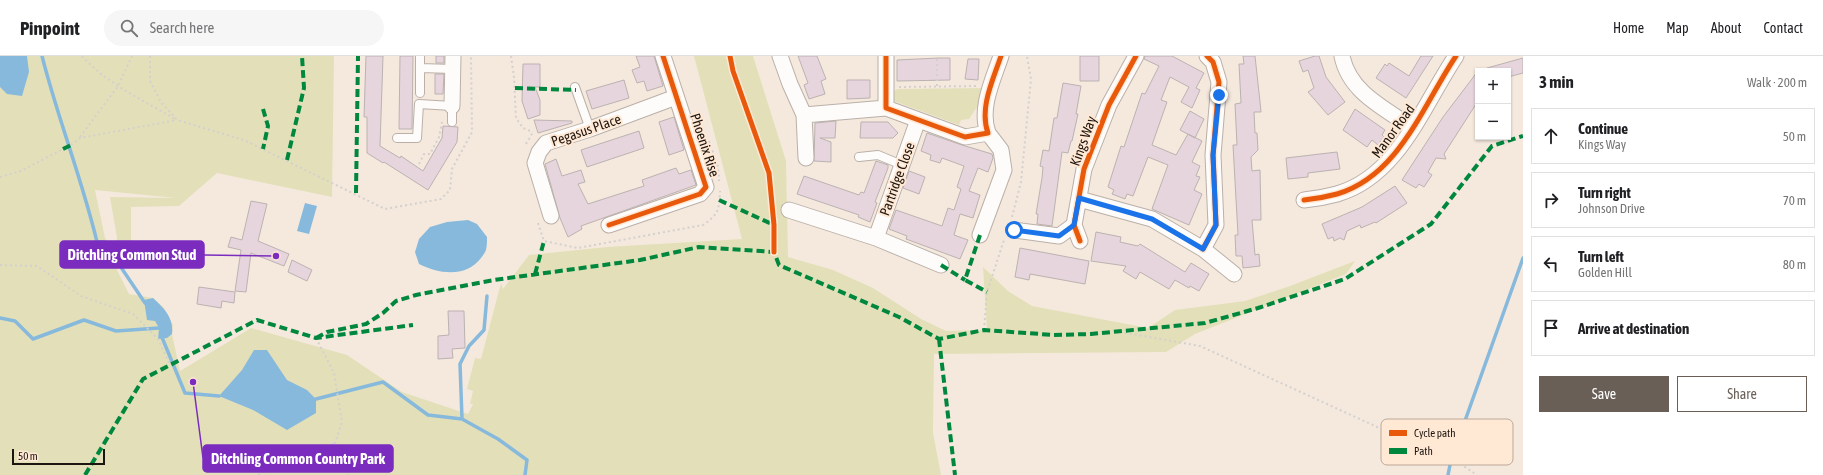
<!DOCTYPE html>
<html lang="en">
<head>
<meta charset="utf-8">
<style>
  body { margin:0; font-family:"Asap Condensed",sans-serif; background:#f6f6f6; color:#202124 }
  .controls { position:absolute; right:12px; top:12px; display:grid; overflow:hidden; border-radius:0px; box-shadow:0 1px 3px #0004 }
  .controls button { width:36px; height:36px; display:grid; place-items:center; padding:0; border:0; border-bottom:1px solid #e0e0e0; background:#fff; color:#202124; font:20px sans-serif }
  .scale { position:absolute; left:12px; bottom:10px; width:93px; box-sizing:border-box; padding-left:4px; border:2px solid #1d150f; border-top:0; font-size:11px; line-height:14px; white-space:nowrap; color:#1d150f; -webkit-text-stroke:3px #ffe8d4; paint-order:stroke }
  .stop { position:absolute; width:12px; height:12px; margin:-9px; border:3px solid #1a73e8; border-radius:50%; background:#fff }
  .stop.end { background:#1a73e8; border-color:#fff; box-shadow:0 1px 4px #0008 }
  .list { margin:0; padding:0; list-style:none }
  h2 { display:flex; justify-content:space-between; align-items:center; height:52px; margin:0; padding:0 16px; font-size:17px }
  h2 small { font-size:13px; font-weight:400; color:#757577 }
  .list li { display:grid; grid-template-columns:26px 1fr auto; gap:12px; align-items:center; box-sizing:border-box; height:56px; margin:0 8px 8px; padding:0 8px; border:1px solid #e0e0e0; border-radius:0px }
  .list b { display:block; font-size:15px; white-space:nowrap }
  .list p { margin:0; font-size:13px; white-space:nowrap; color:#757577 }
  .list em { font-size:13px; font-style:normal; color:#757577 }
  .actions { display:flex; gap:8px; padding:12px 16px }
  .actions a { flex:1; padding:9px 0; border:1px solid #695f57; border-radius:0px; text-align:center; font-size:14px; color:#695f57 }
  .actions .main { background:#695f57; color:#fff }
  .icon { flex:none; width:22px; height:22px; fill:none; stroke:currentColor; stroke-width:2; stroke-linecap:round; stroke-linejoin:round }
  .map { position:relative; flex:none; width:1523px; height:419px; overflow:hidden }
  header { display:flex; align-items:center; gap:24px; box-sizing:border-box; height:56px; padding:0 20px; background:#fff; border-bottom:1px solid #e0e0e0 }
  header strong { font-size:19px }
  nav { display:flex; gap:22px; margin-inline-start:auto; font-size:14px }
  .search { width:280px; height:36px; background:#f6f6f6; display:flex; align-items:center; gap:10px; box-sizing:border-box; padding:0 14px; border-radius:22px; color:#757577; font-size:15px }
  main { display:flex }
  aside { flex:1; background:#fff }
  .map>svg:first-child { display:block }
  .green { fill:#e3e0b9; fill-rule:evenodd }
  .water { fill:#87b9dc }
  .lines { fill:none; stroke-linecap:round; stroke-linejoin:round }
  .stream { stroke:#87b9dc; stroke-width:3.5 }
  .building { fill:#e6d5dd; stroke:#bbb2b1 }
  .service-casing { stroke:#bab0a8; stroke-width:10 }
  .minor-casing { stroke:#bab0a8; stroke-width:17 }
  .path { stroke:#d3d0cd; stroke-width:2; stroke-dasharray:2 3; stroke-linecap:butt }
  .service { stroke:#fefcfa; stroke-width:8 }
  .minor { stroke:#fefcfa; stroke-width:15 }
  .quiet { stroke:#00873e; stroke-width:4; stroke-dasharray:8 4; stroke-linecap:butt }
  .cycleway-casing { stroke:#ffe8d4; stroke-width:8 }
  .cycleway { stroke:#e8590c; stroke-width:5 }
  .route { stroke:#1a73e8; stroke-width:5 }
  .labels { text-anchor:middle; stroke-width:4; stroke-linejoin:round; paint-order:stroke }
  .street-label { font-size:14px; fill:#1d150f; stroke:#ffe8d4 }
  .key { fill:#ffe8d4; stroke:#bba999; stroke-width:1 }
  .key-label { font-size:11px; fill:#1d150f }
  .leader { fill:none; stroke:#7b2cbf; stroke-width:1.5 }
  .callout-dot { fill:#7b2cbf; stroke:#ffe8d4; stroke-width:1.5 }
  .callout { fill:#7b2cbf; stroke:#7b2cbf; stroke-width:1.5 }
  .callout-label { font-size:15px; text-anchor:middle; font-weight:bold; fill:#fff }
</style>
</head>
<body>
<header>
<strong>Pinpoint</strong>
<div class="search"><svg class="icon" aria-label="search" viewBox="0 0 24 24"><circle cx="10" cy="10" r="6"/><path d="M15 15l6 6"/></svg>Search here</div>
<nav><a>Home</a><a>Map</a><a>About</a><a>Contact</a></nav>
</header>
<main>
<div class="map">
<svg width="1523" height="419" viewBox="0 0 1523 419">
  <rect width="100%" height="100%" fill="#f5e9de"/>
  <!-- green -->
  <path class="green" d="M0 0H334L332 141 217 117 179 150 131 151V190L117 214 129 238 153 242 164 252 173 269 172 278 180 315 251 272 347 299 402 336 468 358 473 348H470L473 335 467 333 475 302 481 303 501 227 503 233 529 199 607 191 742 183 694 0H753L786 105 788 201 833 214 873 232 921 263 946 275 987 274 983 211 1008 235 1032 250 1148 272 1175 254 1245 245 1290 230 1355 205 1346 218 1195 278 1166 296 934 298 933 377 941 419H0ZM95 134 176 142 110 141 117 182 114 193 105 182Z
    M982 32 977 51 969 63 961 64 959 69 891 44V36L898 33Z"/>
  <!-- water -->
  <path class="water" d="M0 0H27L29 16 22 40 7 38 0 31Z
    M305 147 317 150 309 178 297 175Z
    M468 164 477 168 487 181C487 185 487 190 486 194 485 197 483 199 481 202 466 222 439 218 419 208L415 196 419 183 430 171 447 166Z
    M153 242C164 252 174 262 172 278L167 282 158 283 159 272 155 265 147 264 144 244Z
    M254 294H267L287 324 307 334 316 343V357L287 374 253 354 219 340 242 314Z"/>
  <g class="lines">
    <!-- stream -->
    <path class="stream" d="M42 0C58 63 82 123 97 186H104L145 247
      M0 262 15 265 33 283 84 264 116 275 159 272
      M161 279 185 337 219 340
      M316 343 383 326 428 359 462 363 498 383 527 404 525 419
      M462 363 460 308 469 290 484 274 487 240
      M1448 419 1451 404 1523 202"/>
  </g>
  <!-- building -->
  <path class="building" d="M366 0H383L380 90 400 102 401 100 423 115 442 82 443 70 458 71 457 86 428 134 384 106 383 107 367 97V61H364Z
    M400 0H413L412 73H399Z
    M436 0H444V7H436Z
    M636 0H654L663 30 647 35 644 25 637 27 632 14 640 11Z
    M798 0H817L826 23 821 25 825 38 809 43 804 29 808 27Z
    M1080 0H1099V25H1080Z
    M1145 0H1172L1204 17 1196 32 1200 34 1192 52 1181 46 1189 31 1170 21 1161 44 1167 46 1152 89 1176 99 1188 78 1202 85 1192 106 1200 110 1196 120 1200 121 1194 134 1202 138 1189 169 1152 153 1168 109 1148 101 1133 140 1127 138 1125 143 1112 138 1114 134 1108 131 1121 90 1124 91 1142 37 1145 38 1159 10 1144 3Z
    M1243 0H1255L1260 46 1261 56H1254L1255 77H1257L1258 94 1251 101 1252 115 1260 114 1261 164H1252L1255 199 1259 198 1260 210 1243 212 1242 200H1236L1235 179H1238L1233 89H1237L1235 48 1241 47 1239 8H1244Z
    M1315 0H1319L1326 21 1345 46 1328 59 1308 36 1314 32 1308 14 1303 16 1299 5Z
    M1421 0H1433L1406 42 1376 22 1385 8 1387 10 1389 7 1409 20Z
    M939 2H950V24L897 25V4Z
    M1523 2V17L1508 21V15H1487V12Z
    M968 3H979L978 24 965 23Z
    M523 8H540V31H535L540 44V59L528 63 522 45Z
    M1478 15V45L1444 98 1446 103 1436 102 1428 116 1432 119 1424 131 1419 128 1416 132 1402 124 1443 61Z
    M435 18H444L443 38H435Z
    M624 24 629 42 592 53 586 35Z
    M847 24H870V42L847 43Z
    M1063 27 1081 30 1076 58H1078L1072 85H1071L1068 97 1062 96 1052 170 1037 168 1038 158H1036L1042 122 1043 111 1040 110 1043 94 1049 95 1054 62H1057Z
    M1355 53 1385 74 1382 79 1384 81 1378 89 1372 84 1367 91 1343 74Z
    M1190 55 1204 63 1195 82 1180 74Z
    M674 61 684 94 669 99 659 66Z
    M534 64 572 65V67L538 77Z
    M836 65 835 82H820L831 86V106L814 105 815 67Z
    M861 66H888L898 77 893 82H860Z
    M639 75 644 92 587 111 581 94Z
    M927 77 962 89 992 98 993 102 988 116 978 112 969 135 980 139 973 162 960 158 954 179 968 184 960 203 906 183 907 180 889 173 896 154 942 170 948 152 954 154 961 133 957 131 964 110 942 102 940 107 930 104 931 99 921 95Z
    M1337 96 1340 113 1308 117V121L1288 123 1286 102Z
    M556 103 562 120 581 114 585 126 578 128 588 148 644 130 642 124 676 112 679 118 691 114 696 129 581 170 582 173 568 181 560 162 545 108Z
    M876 105 888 109V112L875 146 877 147 870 166 858 161 859 159 797 138 804 120 859 139 861 136 864 137Z
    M909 115 925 121 919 138 903 132Z
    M1395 130 1407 147 1376 167 1375 166 1361 172 1360 169 1347 175 1344 184 1340 182 1334 185 1333 181 1328 183 1322 168 1362 151Z
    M251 145 267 148 258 185 289 198 284 210 251 197 246 236 235 235 241 194 228 191 231 181 242 184Z
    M1096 176 1121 181 1120 186 1138 190 1140 188 1185 216 1191 207 1209 218 1199 235 1190 230 1189 232 1175 224 1169 233 1140 216 1136 223 1123 215 1126 210 1091 205Z
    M1020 192 1089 205 1085 228 1030 218 1029 224 1015 221Z
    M292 204 312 214 307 225 288 216Z
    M199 231 235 236 234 247 222 245 221 252 197 248Z
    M448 255H464L465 292 452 293 453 302 438 303V280L449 279Z"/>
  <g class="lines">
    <defs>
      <path id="service" d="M420 12 453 13
        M575 31 590 73
        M420 37V0
        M397 82H417L419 48 452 50V66
        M859 101 878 99 902 109"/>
      <path id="minor" d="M780 0 790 28 804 59 806 102
        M886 0V52L965 81 988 77C979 52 993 24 1001 0
        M1342 0C1349 36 1384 52 1413 72
        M452 50 453 0
        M804 59 886 52
        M1079 143 1152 163 1203 193 1234 218
        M1304 144C1315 143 1326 141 1337 138 1399 120 1423 49 1456 0
        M789 154 876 182 941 209
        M551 160 535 107 539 96 546 87 590 73 676 41
        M609 169 700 138 706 131 663 0
        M1014 174 1059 180 1074 169
        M980 179 1004 114 1001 94 988 77
        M876 182 918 64
        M1080 185 1074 169 1084 113 1109 49 1136 0
        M1203 193 1216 169 1213 99 1219 26 1213 6 1207 0"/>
    </defs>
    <!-- service casing -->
    <use href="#service" class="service-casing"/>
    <!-- minor casing -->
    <use href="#minor" class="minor-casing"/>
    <!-- path -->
    <path class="path" d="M82 0C107 28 143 44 175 63
      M150 0V25L161 46 177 64 244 84 385 153 441 143 450 134 452 113 472 76 471 0
      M511 0 514 21 516 62 523 72 533 76
      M937 30V0
      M899 31 976 30
      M80 81 118 30 132 0
      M705 82 709 85 718 111 719 125
      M526 88 533 76
      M71 89 80 82 177 64
      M419 108 424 98H430L439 81 442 66
      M0 121 21 115 63 93
      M1012 161 1021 126 1031 23 1027 0
      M538 167 544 185 578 192 703 169C719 158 719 154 720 135
      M0 209 37 210 81 240 133 258 158 283 170 309
      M984 274 987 236 1004 184
      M1115 275 1200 290 1445 402
      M316 282 334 317 342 366 335 387 348 419
      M1456 405 1477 419
      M258 419 270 411 335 387"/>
    <!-- service -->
    <use href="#service" class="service"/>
    <!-- minor -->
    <use href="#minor" class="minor"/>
    <!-- quiet -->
    <path class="quiet" d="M515 32 576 34
      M263 53 268 70 263 93
      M63 93 71 89
      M287 104 304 32 302 0
      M356 137 358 0
      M719 144 774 169
      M980 179 965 224 987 236
      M941 209 965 224
      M535 218 544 185
      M316 282 327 276 366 268 383 257 396 245 416 239 494 224 640 204 699 191 774 196 779 209 899 261 939 283 984 274 1054 279 1091 278 1205 267 1258 252 1345 223 1431 168 1492 90 1523 80
      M939 283 955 419
      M1445 402 1456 405
      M85 419 143 323 257 264 316 282 413 269"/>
    <defs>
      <path id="cycleway" d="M730 0 733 15 769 117 774 169V196
        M886 0V52L965 81 988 77C979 52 993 24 1001 0
        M1304 144C1315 143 1326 141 1337 138 1399 120 1423 49 1456 0
        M609 169 700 138 706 131 663 0
        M1080 185 1074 169 1084 113 1109 49 1136 0
        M1203 193 1216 169 1213 99 1219 26 1213 6 1207 0"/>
    </defs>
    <!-- cycleway casing -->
    <use href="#cycleway" class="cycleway-casing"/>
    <!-- cycleway -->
    <use href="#cycleway" class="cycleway"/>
  </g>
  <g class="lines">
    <!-- route -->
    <path class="route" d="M1014 174 1059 180 1074 169 1079 142 1152 163 1203 193 1216 169 1213 99 1219 39"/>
  </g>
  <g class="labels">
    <!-- street labels -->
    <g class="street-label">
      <text transform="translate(586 74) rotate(-19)" y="5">Pegasus Place</text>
      <text transform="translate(1393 75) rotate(-54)" y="5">Manor Road</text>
      <text transform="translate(1083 85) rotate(-70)" y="5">Kings Way</text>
      <text transform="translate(705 89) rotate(72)" y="5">Phoenix Rise</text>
      <text transform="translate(897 123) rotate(-70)" y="5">Partridge Close</text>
    </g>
  </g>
  <!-- legend -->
  <rect x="1381" y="363" width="132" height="46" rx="6" class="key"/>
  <rect x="1389" y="374" width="18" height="6" fill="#e8590c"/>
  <rect x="1389" y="392" width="18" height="6" fill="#00873e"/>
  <g class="key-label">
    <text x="1414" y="381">Cycle path</text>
    <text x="1414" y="399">Path</text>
  </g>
  <!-- callouts -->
  <path class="leader" d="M276 200L204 199M193 326L203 402"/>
  <g class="callout-dot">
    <circle cx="276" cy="200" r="4"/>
    <circle cx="193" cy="326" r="4"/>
  </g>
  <g class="callout">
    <rect x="60" y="185" width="144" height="27" rx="4"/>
    <rect x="203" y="389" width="190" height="27" rx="4"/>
  </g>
  <g class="callout-label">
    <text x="132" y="204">Ditchling Common Stud</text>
    <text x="298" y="408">Ditchling Common Country Park</text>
  </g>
</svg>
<div class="controls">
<button>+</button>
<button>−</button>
</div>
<div class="scale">50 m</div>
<div class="stop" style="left:1014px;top:174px"></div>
<div class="stop end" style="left:1219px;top:39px"></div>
</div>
<aside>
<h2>3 min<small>Walk · 200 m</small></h2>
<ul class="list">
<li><svg class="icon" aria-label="ahead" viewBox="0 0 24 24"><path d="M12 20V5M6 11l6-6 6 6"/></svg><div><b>Continue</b><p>Kings Way</p></div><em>50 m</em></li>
<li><svg class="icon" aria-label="right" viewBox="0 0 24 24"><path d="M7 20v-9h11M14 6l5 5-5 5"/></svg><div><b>Turn right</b><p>Johnson Drive</p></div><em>70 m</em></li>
<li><svg class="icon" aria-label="left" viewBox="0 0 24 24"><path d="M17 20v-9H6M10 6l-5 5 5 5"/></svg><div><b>Turn left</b><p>Golden Hill</p></div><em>80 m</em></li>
<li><svg class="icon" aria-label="arrive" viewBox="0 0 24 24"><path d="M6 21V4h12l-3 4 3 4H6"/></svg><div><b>Arrive at destination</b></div></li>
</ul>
<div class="actions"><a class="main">Save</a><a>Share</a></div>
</aside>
</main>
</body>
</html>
